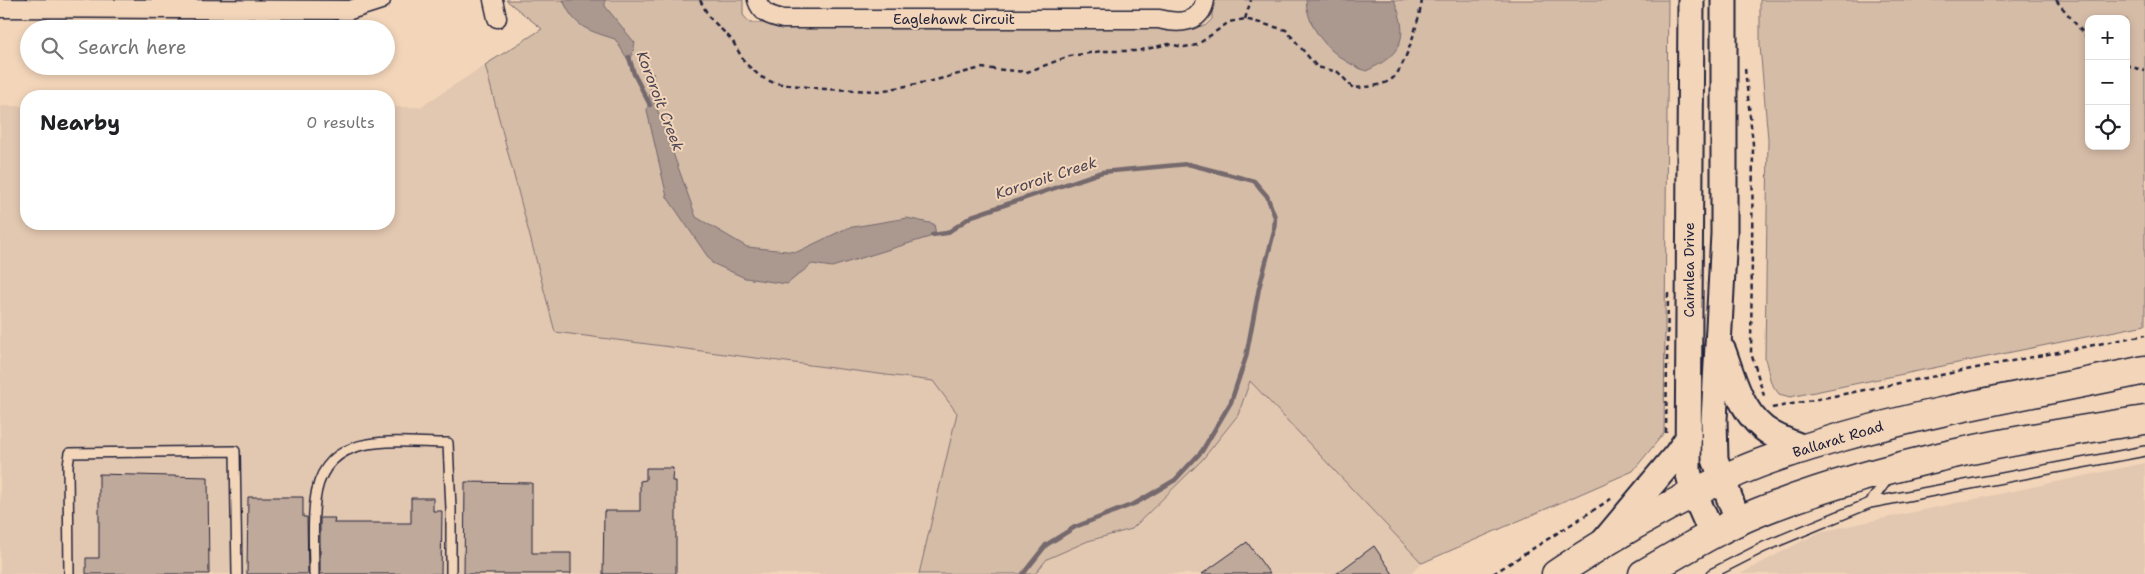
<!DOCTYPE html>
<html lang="en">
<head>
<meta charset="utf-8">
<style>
  body { margin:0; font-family:"Shantell Sans",sans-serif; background:#f6f6f6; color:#202124 }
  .controls { position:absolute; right:15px; top:15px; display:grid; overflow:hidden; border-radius:10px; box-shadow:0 2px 8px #0003 }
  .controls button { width:45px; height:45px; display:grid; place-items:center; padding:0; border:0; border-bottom:1px solid #e0e0e0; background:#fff; color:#202124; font:25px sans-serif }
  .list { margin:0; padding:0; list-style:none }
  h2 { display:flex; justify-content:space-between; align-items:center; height:65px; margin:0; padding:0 20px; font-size:21px }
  h2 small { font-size:16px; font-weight:400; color:#757577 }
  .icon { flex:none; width:28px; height:28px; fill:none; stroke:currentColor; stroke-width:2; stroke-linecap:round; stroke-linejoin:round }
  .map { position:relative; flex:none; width:2145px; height:574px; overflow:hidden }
  .search { position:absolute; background:#fff; box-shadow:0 2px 8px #0003; left:20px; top:20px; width:375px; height:55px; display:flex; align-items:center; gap:12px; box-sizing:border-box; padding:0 18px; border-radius:28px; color:#757577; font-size:19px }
  .panel { position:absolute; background:#fff; box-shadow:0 2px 8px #0003; left:20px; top:90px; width:375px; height:140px; border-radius:20px }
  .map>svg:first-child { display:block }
  .built { fill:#e3c8b1 }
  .green { fill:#d5bca7; stroke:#7c6f71; fill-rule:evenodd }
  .water { fill:#ab988f; stroke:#74696d }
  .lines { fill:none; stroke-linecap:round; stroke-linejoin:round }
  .stream { stroke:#74696d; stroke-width:4.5 }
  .building { fill:#bfa99b; stroke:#22223b }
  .lane-casing { stroke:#22223b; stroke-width:12 }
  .street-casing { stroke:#22223b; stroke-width:21 }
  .secondary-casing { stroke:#22223b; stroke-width:29 }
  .highway-casing { stroke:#22223b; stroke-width:31 }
  .path { stroke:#22223b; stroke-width:2.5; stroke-dasharray:5 4; stroke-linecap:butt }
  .lane { stroke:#f3d6ba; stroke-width:9 }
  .street { stroke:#f3d6ba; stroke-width:18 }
  .secondary { stroke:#f3d6ba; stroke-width:25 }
  .highway { stroke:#f3d6ba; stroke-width:28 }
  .labels { text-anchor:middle; stroke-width:4; stroke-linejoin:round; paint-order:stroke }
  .street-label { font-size:14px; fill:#22223b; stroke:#f3d6ba }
  .water-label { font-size:15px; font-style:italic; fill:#4b4554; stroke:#f3d6ba }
</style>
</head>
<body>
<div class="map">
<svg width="2145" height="574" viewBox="0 0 2145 574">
  <rect width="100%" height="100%" fill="#f3d6ba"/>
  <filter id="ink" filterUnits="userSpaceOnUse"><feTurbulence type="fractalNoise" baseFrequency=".02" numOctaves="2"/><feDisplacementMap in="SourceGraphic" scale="10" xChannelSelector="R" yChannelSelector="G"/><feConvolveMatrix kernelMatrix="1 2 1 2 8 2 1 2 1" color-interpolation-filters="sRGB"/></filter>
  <g filter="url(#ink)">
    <!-- built -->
    <path class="built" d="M485 65 555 332 933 380 957 413 919 574H0V106H26V224H389V107H420Z
      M1250 381 1422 563 1411 574H1035L1047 559 1088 541 1132 529 1202 460 1238 415Z
      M2145 463V574H1740L1819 532Z"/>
    <!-- green -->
    <path class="green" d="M506 0H743V15L750 23 1176 26H1205L1212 19V0H1668L1664 433 1633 471 1422 563 1250 381 1238 415 1202 460 1132 529 1088 541 1047 559 1035 574H919L957 413 933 381 555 332 485 65 542 29Z
      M1760 0H2145V325L1790 397 1779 394 1771 383 1765 358 1768 139 1760 46ZM2089 19H2126V146H2089Z"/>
    <!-- water -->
    <path class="water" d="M563 0H605V6L635 43 630 63 615 39C587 30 575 28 563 0Z
      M1306 0H1394C1410 37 1402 55 1366 71 1336 60 1308 34 1306 0Z
      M653 73 655 103 696 217 747 247 797 252 847 228 907 218 934 224 936 235 832 267 812 264 787 284 745 278 712 263 667 197 647 111Z"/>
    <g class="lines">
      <!-- stream -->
      <path class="stream" d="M629 57 634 74 650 105
        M932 235 947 233 972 216 1102 172 1188 164 1254 181 1267 196 1275 217 1274 232 1259 288 1246 357 1231 402 1202 451 1175 480 1136 503 1075 527 1046 545 1023 574"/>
    </g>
    <!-- building -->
    <path class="building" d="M646 468H673L672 481H676V574H603L604 511H640V481L646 480Z
      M99 474 208 477 209 574H86V558H99Z
      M465 482 532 483V553H571V574H464Z
      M248 497H303V517H307L308 574H247Z
      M411 498H433V511H442L441 574H320V518H335L334 523H411Z
      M1247 542 1270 574H1202Z
      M1374 546 1393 574H1336Z"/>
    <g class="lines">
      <defs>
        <path id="lane" d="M1870 503 1889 477
          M69 574 68 465 70 453 235 451 237 574
          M314 574C314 550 312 524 315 501 323 428 394 443 448 443L451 509V574
          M1711 574 1764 547 1870 503 2145 451"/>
        <path id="street" d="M493 0 497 18
          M757 0C761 13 770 16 783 19H1159C1178 24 1201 24 1205 0
          M0 8 350 10 381 0"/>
        <path id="secondary" d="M1691 0 1688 471 1694 493 1712 534
          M1724 0V234L1714 420 1715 459 1738 521
          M1723 351C1734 381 1742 417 1772 434 1782 440 1794 444 1804 448
          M1605 540 1677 454 1688 438"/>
        <path id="highway" d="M1556 574C1614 535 1674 501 1738 472 1770 458 1804 448 1838 438 1938 409 2043 392 2145 370
          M1643 574C1681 552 1719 528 1759 512 1882 463 2015 439 2145 420"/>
      </defs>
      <!-- lane casing -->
      <use href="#lane" class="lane-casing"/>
      <!-- street casing -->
      <use href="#street" class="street-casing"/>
      <!-- secondary casing -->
      <use href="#secondary" class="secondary-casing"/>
      <!-- highway casing -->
      <use href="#highway" class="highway-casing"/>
      <!-- path -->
      <path class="path" d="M700 0 709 17 732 40 745 63 761 77 774 83 825 89 880 91 932 81 981 68 1027 72 1070 56 1102 51H1137L1169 44 1184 47 1197 45 1229 22 1245 19 1286 30 1317 67 1338 72 1353 88C1365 87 1384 87 1394 77 1406 65 1420 17 1422 0
        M2056 0 2089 40
        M1245 19 1251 0
        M2126 65 2145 71
        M1745 69 1753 144 1751 353 1765 399
        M1772 408 2145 335
        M1666 433 1668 293
        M1493 574 1614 497"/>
      <!-- lane -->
      <use href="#lane" class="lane"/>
      <!-- street -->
      <use href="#street" class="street"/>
      <!-- secondary -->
      <use href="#secondary" class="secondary"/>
      <!-- highway -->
      <use href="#highway" class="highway"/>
    </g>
  </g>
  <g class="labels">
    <!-- street labels -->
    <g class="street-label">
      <text x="954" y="24">Eaglehawk Circuit</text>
      <text transform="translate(1689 270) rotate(-90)" y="5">Cairnlea Drive</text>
      <text transform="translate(1838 439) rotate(-17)" y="5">Ballarat Road</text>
    </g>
    <!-- water labels -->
    <g class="water-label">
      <text transform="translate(660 101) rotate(69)" y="5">Kororoit Creek</text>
      <text transform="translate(1046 178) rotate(-18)" y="5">Kororoit Creek</text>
    </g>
  </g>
</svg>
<div class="controls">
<button>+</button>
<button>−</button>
<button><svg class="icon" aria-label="locate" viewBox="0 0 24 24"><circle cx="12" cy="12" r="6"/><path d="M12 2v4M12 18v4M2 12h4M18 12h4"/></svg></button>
</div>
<div class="search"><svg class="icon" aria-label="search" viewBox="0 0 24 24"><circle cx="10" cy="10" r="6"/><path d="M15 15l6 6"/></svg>Search here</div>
<section class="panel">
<h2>Nearby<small>0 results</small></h2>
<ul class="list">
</ul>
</section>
</div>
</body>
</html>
